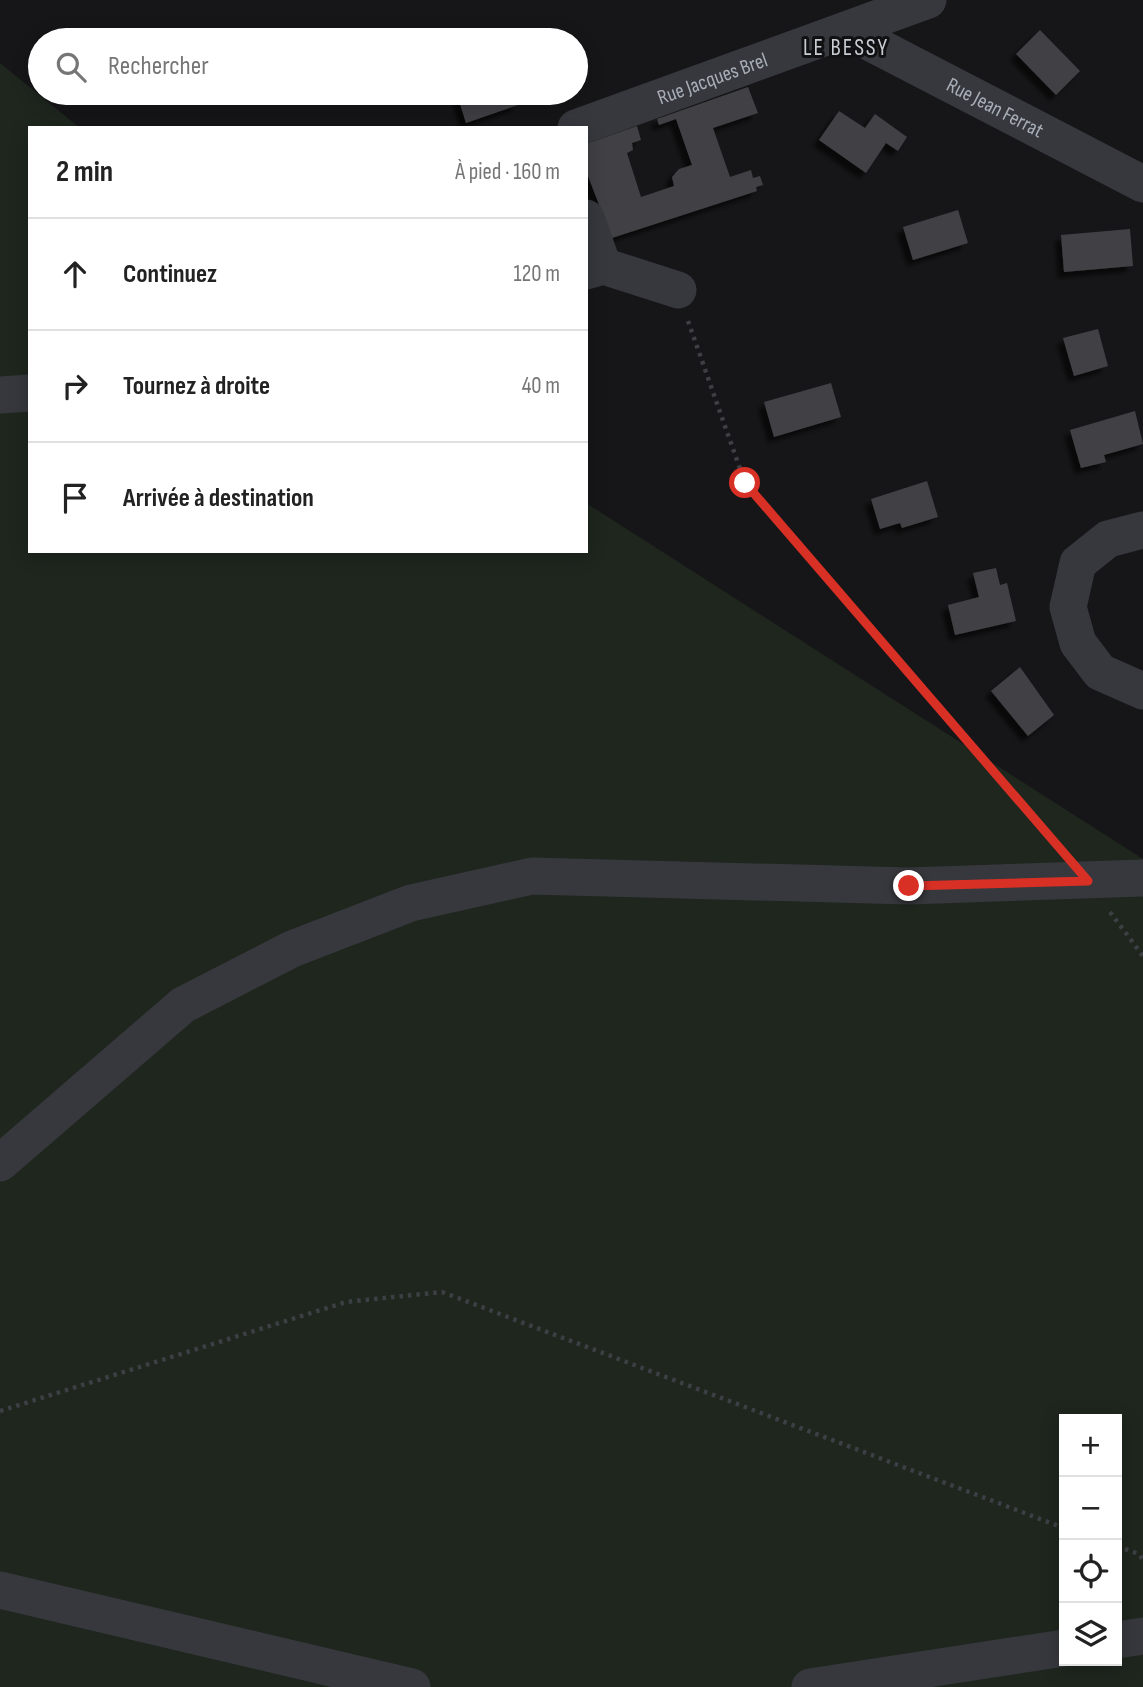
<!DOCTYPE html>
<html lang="fr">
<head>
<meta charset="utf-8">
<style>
  body { margin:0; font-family:"Sofia Sans Condensed",sans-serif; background:#f6f6f6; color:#222 }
  .controls { position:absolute; right:21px; bottom:21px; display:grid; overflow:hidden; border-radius:0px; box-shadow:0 4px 18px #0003 }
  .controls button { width:63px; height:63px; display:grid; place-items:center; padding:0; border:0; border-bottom:2px solid #e0e0e0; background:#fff; color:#222; font:35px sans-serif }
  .stop { position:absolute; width:21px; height:21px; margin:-16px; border:5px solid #d93025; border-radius:50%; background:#fff }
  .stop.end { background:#d93025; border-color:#fff; box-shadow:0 2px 7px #0008 }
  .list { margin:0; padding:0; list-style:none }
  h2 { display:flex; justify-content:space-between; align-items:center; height:91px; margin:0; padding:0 28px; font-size:30px }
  h2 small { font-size:23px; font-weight:400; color:#767676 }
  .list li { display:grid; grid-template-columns:46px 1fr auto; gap:21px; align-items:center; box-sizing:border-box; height:112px; padding:0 28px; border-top:2px solid #e0e0e0 }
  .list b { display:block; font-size:26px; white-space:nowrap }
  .list em { font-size:23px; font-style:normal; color:#767676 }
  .icon { flex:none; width:38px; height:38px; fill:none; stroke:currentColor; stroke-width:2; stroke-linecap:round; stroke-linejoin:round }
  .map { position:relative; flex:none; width:1143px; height:1687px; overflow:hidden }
  .search { position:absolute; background:#fff; box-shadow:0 4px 18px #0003; left:28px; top:28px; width:560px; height:77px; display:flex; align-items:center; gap:18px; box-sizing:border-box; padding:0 24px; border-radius:38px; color:#767676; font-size:26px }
  .panel { position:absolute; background:#fff; box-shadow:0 4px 18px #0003; left:28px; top:126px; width:560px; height:427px; border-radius:0px }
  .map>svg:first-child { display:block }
  .green { fill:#1e261e; fill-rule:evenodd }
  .building { fill:#404145; filter:url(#shadow) }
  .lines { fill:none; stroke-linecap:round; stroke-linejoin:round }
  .path { stroke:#3d3f44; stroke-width:4.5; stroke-dasharray:3.5 5; stroke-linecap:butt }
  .minor { stroke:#37383d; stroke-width:37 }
  .route { stroke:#d93025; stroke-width:9 }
  .labels { text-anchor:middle; stroke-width:6; stroke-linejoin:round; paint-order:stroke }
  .street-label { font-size:21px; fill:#a7aeb8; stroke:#111113 }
  .neighbourhood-label { font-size:23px; letter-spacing:2px; fill:#c8cdd4; stroke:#111113 }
</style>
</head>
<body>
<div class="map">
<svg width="1143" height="1687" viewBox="0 0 1143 1687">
  <defs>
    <filter id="shadow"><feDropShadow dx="-6" dy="6" stdDeviation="2" flood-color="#0009"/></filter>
  </defs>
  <rect width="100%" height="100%" fill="#161618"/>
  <!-- green -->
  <path class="green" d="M0 63 80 128H30V551H586V503L1143 859V1687H0ZM1064 1419H1117V1661H1064Z"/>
  <!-- building -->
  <path class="building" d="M1040 30 1080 71 1056 95 1016 54Z
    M748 87 758 113 713 128 730 177 751 170 753 178 760 176 763 185 756 187 757 191 612 238 586 171V144L637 126 641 140 632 143 633 150 627 153 641 197 674 186 672 177 679 169 692 165 676 119 659 125 657 119Z
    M462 93H514L518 105 466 123 457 94Z
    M839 111 865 128 875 114 907 137 898 151 886 143 866 173 819 140Z
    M958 210 968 243 913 260 903 227Z
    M1130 229 1133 266 1064 272 1061 235Z
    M1098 329 1108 366 1074 376 1063 338Z
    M831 383 841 417 774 437 764 402Z
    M1135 411 1143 444 1104 455 1106 462 1081 468 1070 430Z
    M927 481 938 517 902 528 900 523 880 529 871 499Z
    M996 568 1000 585 1007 583 1016 621 955 635 948 605 979 597 973 573Z
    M1020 667 1054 715 1028 736 991 691Z"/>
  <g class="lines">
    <!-- path -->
    <path class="path" d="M688 321 745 483 1059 847
      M1110 912 1143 956
      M0 1411 346 1302 442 1292 1064 1528
      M1117 1546 1139 1554 1143 1560"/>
    <!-- minor -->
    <g class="minor">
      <path id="s1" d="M846 30 1143 184"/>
      <path id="s2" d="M576 128 928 0"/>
      <path d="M586 218 603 266 586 271"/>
      <path d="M603 266 678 290"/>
      <path d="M0 395 30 393"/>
      <path d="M1143 530 1108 539 1078 563 1068 607 1078 643 1100 672 1143 691"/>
      <path d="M0 1163 183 1005 292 949 411 903 532 876 909 886 1143 878"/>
      <path d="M0 1590 412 1687"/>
      <path d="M1117 1640 1143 1636"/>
      <path d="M810 1687 1064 1648"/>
    </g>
  </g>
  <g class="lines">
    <!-- route -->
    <path class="route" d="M745 483 1088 881 909 886"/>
  </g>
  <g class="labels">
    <!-- street labels -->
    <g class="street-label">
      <text dy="7" stroke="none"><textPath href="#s2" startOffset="145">Rue Jacques Brel</textPath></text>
      <text dy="7" stroke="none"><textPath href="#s1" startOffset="168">Rue Jean Ferrat</textPath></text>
    </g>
    <!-- neighbourhood labels -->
    <g class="neighbourhood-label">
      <text x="846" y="55">LE BESSY</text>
    </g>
  </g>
</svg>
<div class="controls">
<button>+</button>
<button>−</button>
<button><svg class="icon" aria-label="locate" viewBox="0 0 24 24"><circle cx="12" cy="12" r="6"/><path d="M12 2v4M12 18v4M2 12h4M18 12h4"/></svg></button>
<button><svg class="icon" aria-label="layers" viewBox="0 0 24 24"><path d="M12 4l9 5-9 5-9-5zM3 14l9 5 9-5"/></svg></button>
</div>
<div class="stop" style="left:745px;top:483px"></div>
<div class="stop end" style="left:909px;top:886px"></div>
<div class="search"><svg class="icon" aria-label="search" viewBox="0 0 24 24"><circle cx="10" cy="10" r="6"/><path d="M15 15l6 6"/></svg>Rechercher</div>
<section class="panel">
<h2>2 min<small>À pied · 160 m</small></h2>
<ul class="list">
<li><svg class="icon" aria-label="ahead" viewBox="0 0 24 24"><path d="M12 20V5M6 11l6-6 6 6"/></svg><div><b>Continuez</b></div><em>120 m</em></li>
<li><svg class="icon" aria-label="right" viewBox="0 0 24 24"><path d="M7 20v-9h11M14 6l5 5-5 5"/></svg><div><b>Tournez à droite</b></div><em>40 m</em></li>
<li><svg class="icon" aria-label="arrive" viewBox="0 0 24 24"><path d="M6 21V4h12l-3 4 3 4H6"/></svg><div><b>Arrivée à destination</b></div></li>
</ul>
</section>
</div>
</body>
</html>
